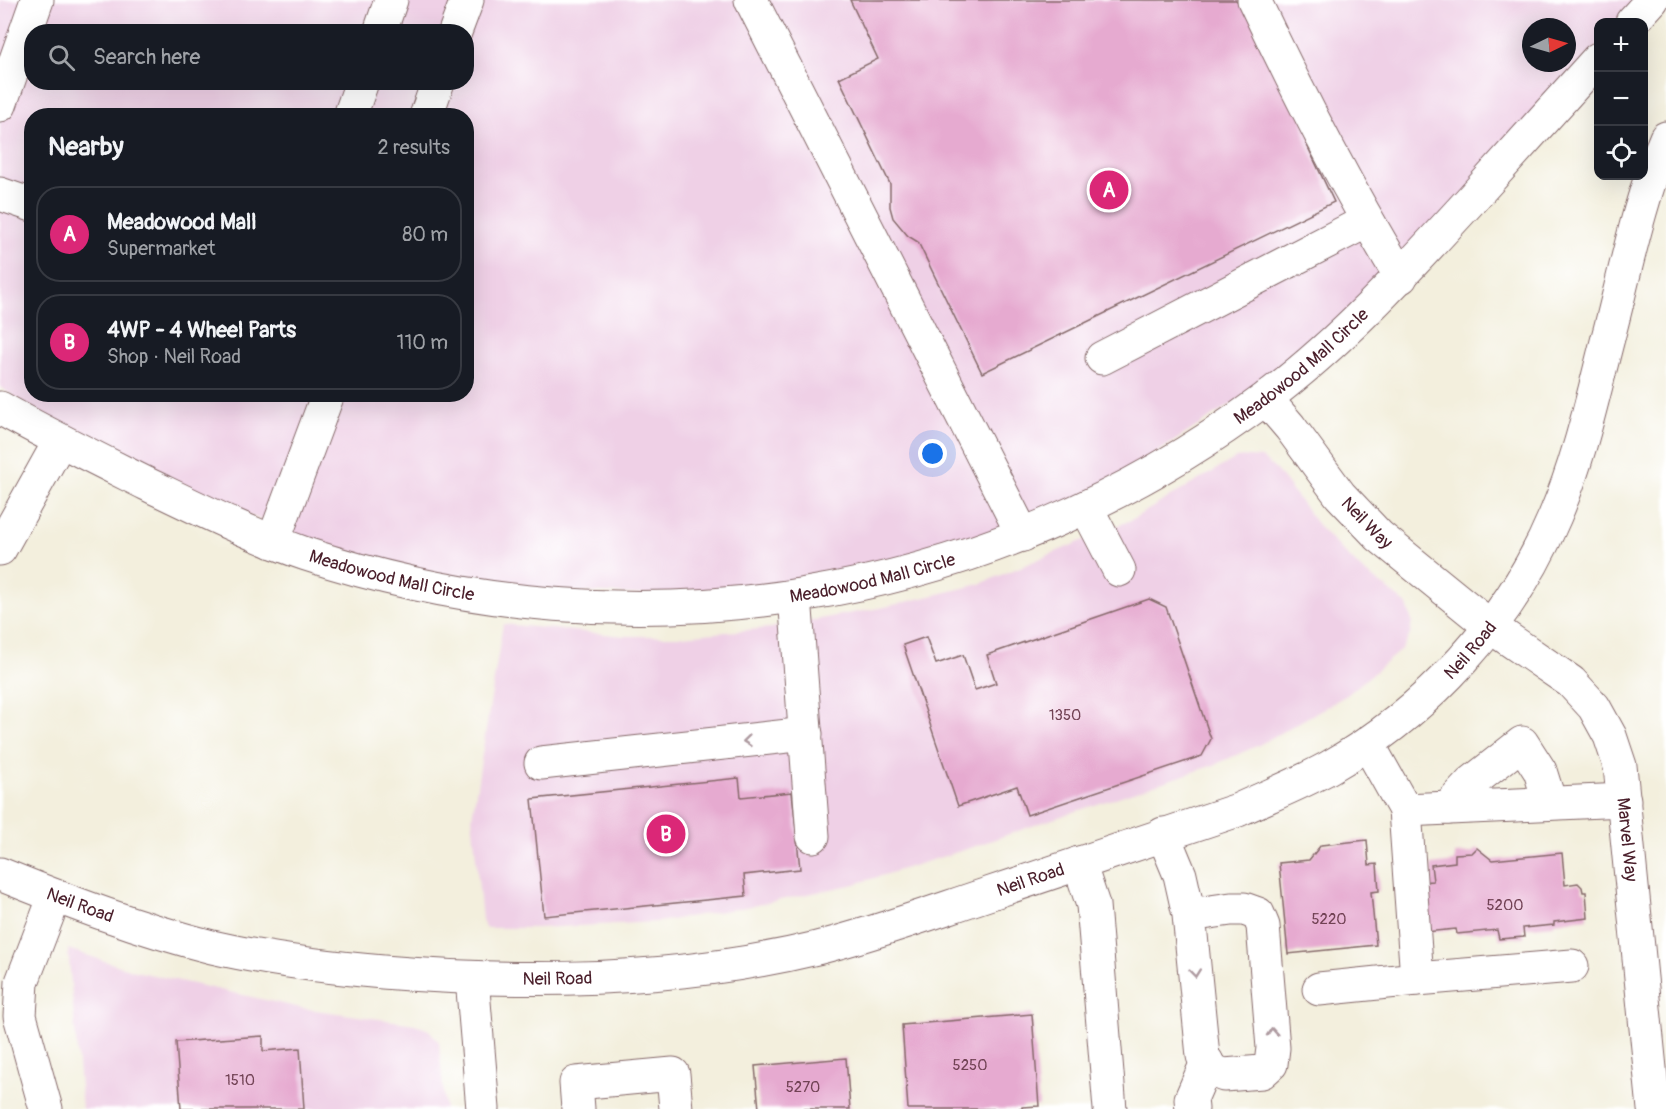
<!DOCTYPE html>
<html lang="en">
<head>
<meta charset="utf-8">
<style>
  body { margin:0; font-family:Pangolin,sans-serif; background:#242831; color:#f1f3f6 }
  .controls { position:absolute; right:18px; top:18px; display:grid; overflow:hidden; border-radius:12px; box-shadow:0 6px 24px #0002 }
  .controls button { width:54px; height:54px; display:grid; place-items:center; padding:0; border:0; border-bottom:2px solid #363941; background:#171b24; color:#f1f3f6; font:30px sans-serif }
  .compass { position:absolute; left:1522px; top:18px; width:54px; height:54px; border-radius:50%; background:#171b24; box-shadow:0 6px 24px #0002; rotate:85deg }
  .you { position:absolute; left:933px; top:454px; width:21px; height:21px; margin:-15px; border:4px solid #fff; border-radius:50%; background:#1a73e8; box-shadow:0 0 0 9px #1a73e833 }
  .badge { display:grid; place-items:center; width:39px; height:39px; border-radius:50%; background:#db2777; color:#fff; font-size:20px; font-weight:700 }
  .pin { position:absolute; translate:-50% -50%; border:3px solid #fff; box-shadow:0 2px 6px #0006 }
  .list { margin:0; padding:0; list-style:none }
  h2 { display:flex; justify-content:space-between; align-items:center; height:78px; margin:0; padding:0 24px; font-size:26px }
  h2 small { font-size:20px; font-weight:400; color:#9ea1a6 }
  .list li { display:grid; grid-template-columns:39px 1fr auto; gap:18px; align-items:center; box-sizing:border-box; height:96px; margin:0 12px 12px; padding:0 12px; border:2px solid #363941; border-radius:24px }
  .list b { display:block; font-size:22px; white-space:nowrap }
  .list p { margin:0; font-size:20px; white-space:nowrap; color:#9ea1a6 }
  .list em { font-size:20px; font-style:normal; color:#9ea1a6 }
  .icon { flex:none; width:33px; height:33px; fill:none; stroke:currentColor; stroke-width:2; stroke-linecap:round; stroke-linejoin:round }
  .map { position:relative; flex:none; width:1666px; height:1109px; overflow:hidden }
  .search { position:absolute; background:#171b24; box-shadow:0 6px 24px #0002; left:24px; top:24px; width:450px; height:66px; display:flex; align-items:center; gap:15px; box-sizing:border-box; padding:0 21px; border-radius:24px; color:#9ea1a6; font-size:22px }
  .panel { position:absolute; background:#171b24; box-shadow:0 6px 24px #0002; left:24px; top:108px; width:450px; height:294px; border-radius:24px }
  .map>svg:first-child { display:block }
  .built { fill:#efd0e6; fill-rule:evenodd }
  .building { fill:#e6aad0 }
  .lines { fill:none; stroke-linecap:round; stroke-linejoin:round }
  .minor-casing { stroke:#856869; stroke-width:35 }
  .minor { stroke:#fff; stroke-width:33 }
  .oneway { stroke:#ae9aa0 }
  .labels { text-anchor:middle; stroke-width:4.5; stroke-linejoin:round; paint-order:stroke }
  .number-label { font-size:15px; fill:#714254 }
  .street-label { font-size:18px; fill:#4a1f2b; stroke:#fff }
</style>
</head>
<body>
<div class="map">
<svg width="1666" height="1109" viewBox="0 0 1666 1109">
  <rect width="100%" height="100%" fill="#fff"/>
  <filter id="ink" filterUnits="userSpaceOnUse"><feTurbulence type="fractalNoise" baseFrequency=".0167" numOctaves="2"/><feDisplacementMap in="SourceGraphic" scale="12" xChannelSelector="R" yChannelSelector="G"/><feConvolveMatrix kernelMatrix="1 2 1 2 8 2 1 2 1" color-interpolation-filters="sRGB"/></filter>
  <filter id="wash" filterUnits="userSpaceOnUse"><feTurbulence type="fractalNoise" baseFrequency=".008" numOctaves="4" result="noise"/><feDisplacementMap in="SourceGraphic" scale="24" xChannelSelector="R" yChannelSelector="G"/><feGaussianBlur stdDeviation="1.35" result="paint"/><feColorMatrix in="noise" values="0 0 0 0 0 0 0 0 0 0 0 0 0 0 0 0 0 1.4 0 .05"/><feComposite in="paint" operator="in"/></filter>
  <g filter="url(#wash)">
    <rect width="100%" height="100%" fill="#f3efdd"/>
    <!-- built -->
    <path class="built" d="M0 0H1639L1619 22H1598V45L1390 277 1263 384 1109 483 1025 527 795 586 676 596 536 590 417 571 302 538 192 490 38 413 0 387ZM1531 27H1567V63H1531ZM32 32H466V82H32ZM32 116H466V394H32Z
      M1247 457 1262 458 1276 470 1322 530 1362 570 1390 591 1407 605 1412 621 1410 635 1402 649 1347 695 1259 745 1214 765 1038 824 964 850 855 884 752 906 658 922 538 928H485L482 920 472 817 503 624 624 636H682L770 628 885 607 980 584 1131 520 1236 458Z
      M68 949 135 971 301 1008 415 1024 429 1030 439 1042 445 1109H82Z"/>
    <g id="blocks">
      <!-- building -->
      <path class="building" d="M850 0H1236L1255 21 1301 117 1306 143 1334 202 982 373 918 242 908 236 893 218 890 207V184L839 78 878 59Z
        M1149 599 1166 607 1211 739 1202 756 1027 815 1017 786 958 806 903 645 926 637 936 664 963 655 975 690 996 683 987 655Z
        M739 778 741 797 792 792 800 869 744 875 746 896 544 916 532 799Z
        M1367 840 1369 865 1377 864 1379 891 1371 892 1376 945 1288 954 1279 863 1309 860 1321 845Z
        M1477 848 1492 860 1562 853 1565 885 1578 883 1582 887 1583 892H1586L1588 918 1554 922V925L1523 928 1524 937 1499 939 1497 930 1457 934 1456 929 1425 932 1420 882 1433 881 1431 865 1455 862V854L1472 853Z
        M1032 1014 1039 1106 1022 1107V1109H908L902 1025Z
        M263 1036V1051L300 1048 304 1109H181L176 1042Z
        M846 1058 850 1109H759L755 1066Z"/>
    </g>
  </g>
  <g filter="url(#ink)">
    <use href="#blocks" fill-opacity="0" stroke="#856869" stroke-width="1.5"/>
    <g class="lines">
      <defs>
        <g id="minor">
          <path d="M751 0 1023 535"/>
          <path d="M1254 0C1299 95 1346 187 1401 277"/>
          <path d="M1632 22 1652 0"/>
          <path d="M380 32 391 0"/>
          <path d="M455 32 467 0"/>
          <path d="M0 105 37 0"/>
          <path d="M350 116 362 82"/>
          <path d="M426 116 438 82"/>
          <path d="M0 194 32 205"/>
          <path d="M1102 358 1367 221"/>
          <path id="s1" d="M1266 399 1290 427 1340 495 1379 536 1491 627 1571 682 1594 707 1610 736 1620 766 1654 1109"/>
          <path id="s2" d="M0 408C48 435 97 459 147 484 199 509 251 535 306 554 633 662 989 605 1265 399 1341 342 1405 272 1469 202 1512 154 1555 107 1598 59"/>
          <path d="M1086 507 1119 570"/>
          <path d="M273 542 328 394"/>
          <path d="M0 549 60 441"/>
          <path d="M795 596 813 836"/>
          <path d="M1368 744 1405 810 1624 800"/>
          <path d="M541 763 806 734"/>
          <path d="M1448 808 1471 783 1522 743 1540 771 1550 803"/>
          <path d="M1163 834 1180 875 1189 915 1203 1056 1211 1070 1224 1075 1262 1072 1271 1064 1273 1048 1263 926 1258 914 1244 909H1231L1189 915"/>
          <path d="M1079 863 1093 905 1110 1109"/>
          <path id="s3" d="M0 874C69 902 140 929 212 947 268 960 326 967 383 972 527 984 677 982 817 948 873 934 928 914 982 896 1068 867 1153 838 1238 810 1268 796 1299 784 1328 768 1427 712 1511 621 1555 516 1580 458 1593 395 1609 334 1626 269 1639 200 1666 138"/>
          <path d="M472 978 483 1109"/>
          <path d="M1417 979 1572 966"/>
          <path d="M1319 989 1417 979 1405 810"/>
          <path d="M46 1109 20 1016 22 982 55 896"/>
          <path d="M578 1109 576 1083 673 1074 676 1109"/>
          <path d="M1192 1109 1191 1099 1207 1062"/>
        </g>
      </defs>
      <!-- minor casing -->
      <use href="#minor" class="minor-casing"/>
      <!-- minor -->
      <use href="#minor" class="minor"/>
    </g>
    <!-- one-way arrows -->
    <defs><path id="oneway-chevron" d="M-2-3.5L2.5 0L-2 3.5" fill="none" stroke-width="1.6" stroke-linecap="round" stroke-linejoin="round" transform="scale(1.5)"/></defs>
    <g class="oneway">
      <use href="#oneway-chevron" transform="translate(747 741) rotate(174)"/>
      <use href="#oneway-chevron" transform="translate(1195 973) rotate(84)"/>
      <use href="#oneway-chevron" transform="translate(1272 1032) rotate(-94)"/>
    </g>
  </g>
  <g class="labels">
    <!-- number labels -->
    <g class="number-label">
      <text x="1065" y="720">1350</text>
      <text x="1505" y="910">5200</text>
      <text x="1329" y="924">5220</text>
      <text x="970" y="1070">5250</text>
      <text x="240" y="1085">1510</text>
      <text x="803" y="1092">5270</text>
    </g>
    <!-- street labels -->
    <g class="street-label">
      <text dy="6" stroke="none"><textPath href="#s2" startOffset="1398">Meadowood Mall Circle</textPath></text>
      <text dy="6" stroke="none"><textPath href="#s1" startOffset="160">Neil Way</textPath></text>
      <text dy="6" stroke="none"><textPath href="#s2" startOffset="428">Meadowood Mall Circle</textPath></text>
      <text dy="6" stroke="none"><textPath href="#s2" startOffset="914">Meadowood Mall Circle</textPath></text>
      <text dy="6" stroke="none"><textPath href="#s3" startOffset="1562">Neil Road</textPath></text>
      <text dy="6" stroke="none"><textPath href="#s1" startOffset="592">Marvel Way</textPath></text>
      <text dy="6" stroke="none"><textPath href="#s3" startOffset="1058">Neil Road</textPath></text>
      <text dy="6" stroke="none"><textPath href="#s3" startOffset="86">Neil Road</textPath></text>
      <text dy="6" stroke="none"><textPath href="#s3" startOffset="572">Neil Road</textPath></text>
    </g>
  </g>
</svg>
<div class="controls">
<button>+</button>
<button>−</button>
<button><svg class="icon" aria-label="locate" viewBox="0 0 24 24"><circle cx="12" cy="12" r="6"/><path d="M12 2v4M12 18v4M2 12h4M18 12h4"/></svg></button>
</div>
<svg class="compass" viewBox="-18 -18 36 36"><path d="M0-13l5 13h-10z" fill="#e53935"/><path d="M0 13l5-13h-10z" fill="#9ea1a6"/></svg>
<div class="you"></div>
<div class="pin badge" style="left:1109px;top:190px">A</div>
<div class="pin badge" style="left:666px;top:834px">B</div>
<div class="search"><svg class="icon" aria-label="search" viewBox="0 0 24 24"><circle cx="10" cy="10" r="6"/><path d="M15 15l6 6"/></svg>Search here</div>
<section class="panel">
<h2>Nearby<small>2 results</small></h2>
<ul class="list">
<li><span class="badge">A</span><div><b>Meadowood Mall</b><p>Supermarket</p></div><em>80 m</em></li>
<li><span class="badge">B</span><div><b>4WP - 4 Wheel Parts</b><p>Shop · Neil Road</p></div><em>110 m</em></li>
</ul>
</section>
</div>
</body>
</html>
